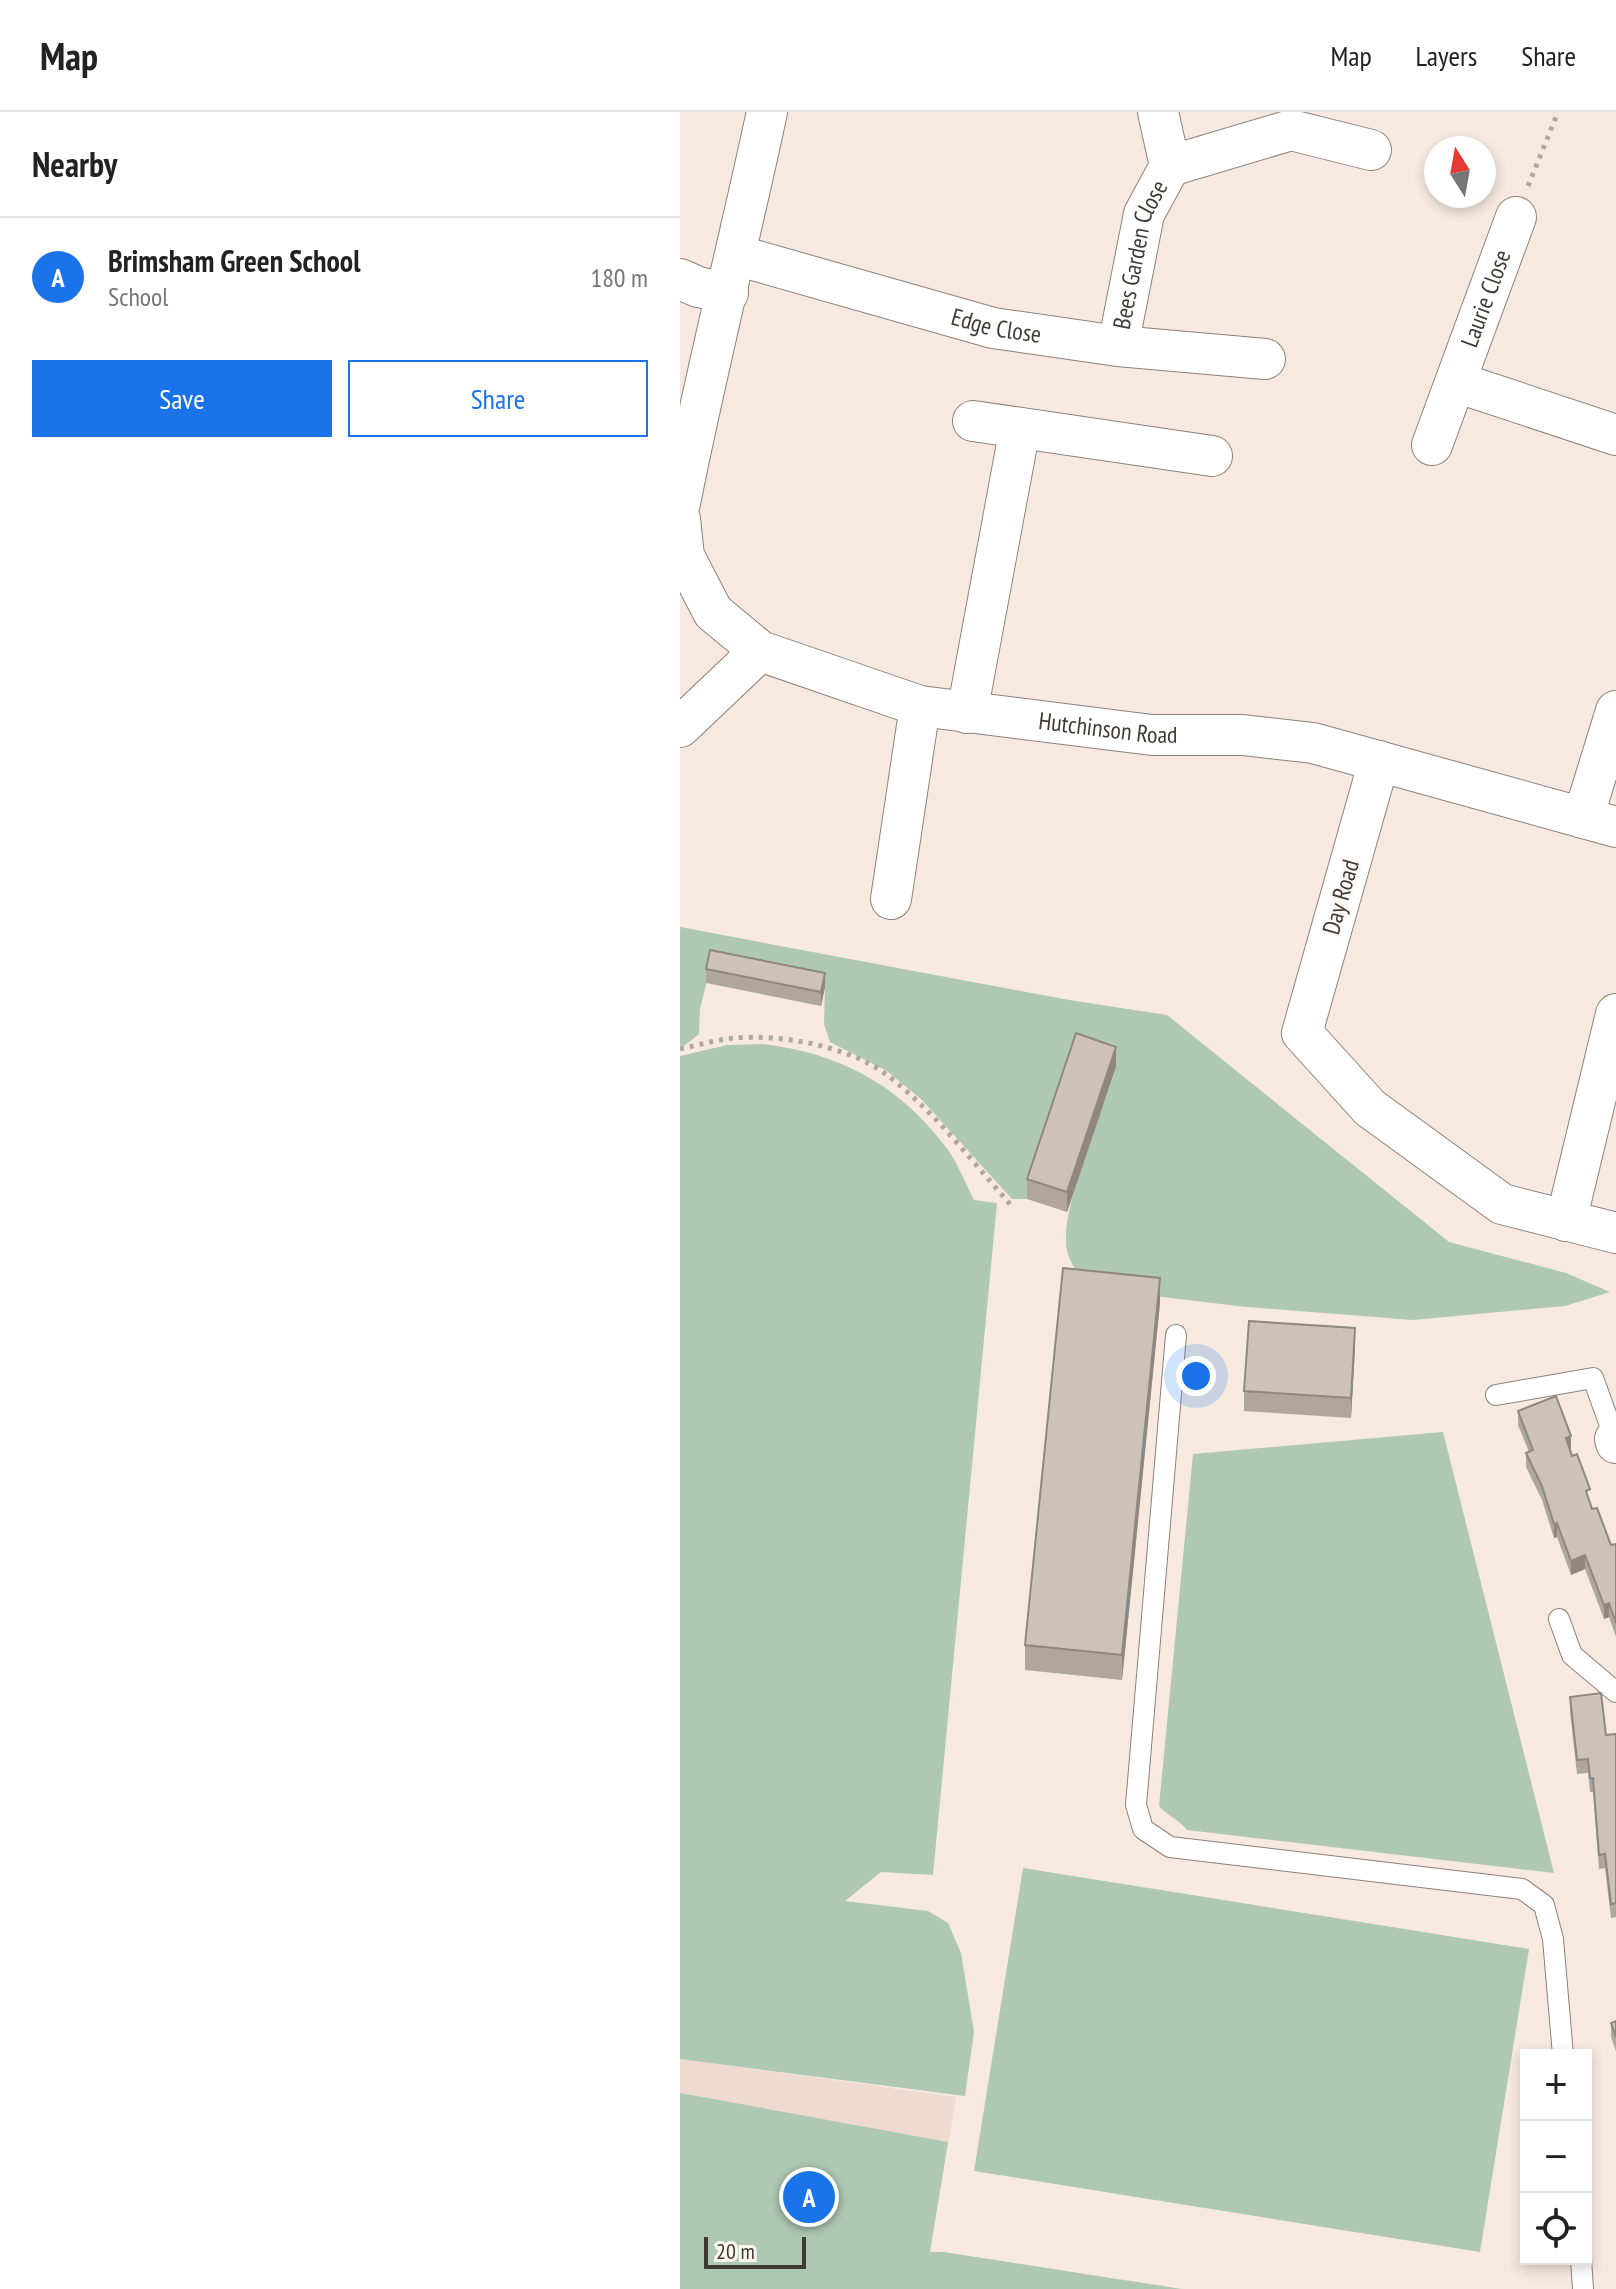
<!DOCTYPE html>
<html lang="en">
<head>
<meta charset="utf-8">
<style>
  body { margin:0; font-family:"PT Sans Narrow",sans-serif; background:#f6f6f6; color:#222 }
  .controls { position:absolute; right:24px; bottom:24px; display:grid; overflow:hidden; border-radius:0px; box-shadow:0 4px 12px #0003 }
  .controls button { width:72px; height:72px; display:grid; place-items:center; padding:0; border:0; border-bottom:2px solid #e0e0e0; background:#fff; color:#222; font:40px sans-serif }
  .compass { position:absolute; left:744px; top:24px; width:72px; height:72px; border-radius:50%; background:#fff; box-shadow:0 4px 12px #0003; rotate:349deg }
  .scale { position:absolute; left:24px; bottom:20px; width:102px; box-sizing:border-box; padding-left:8px; border:4px solid #3f3a36; border-top:0; font-size:22px; line-height:28px; white-space:nowrap; color:#3f3a36; -webkit-text-stroke:6px #fdf8f4; paint-order:stroke }
  .you { position:absolute; left:516px; top:1264px; width:28px; height:28px; margin:-20px; border:6px solid #fff; border-radius:50%; background:#1a73e8; box-shadow:0 0 0 12px #1a73e833 }
  .badge { display:grid; place-items:center; width:52px; height:52px; border-radius:50%; background:#1a73e8; color:#fff; font-size:26px; font-weight:700 }
  .pin { position:absolute; translate:-50% -50%; border:4px solid #fff; box-shadow:0 2px 8px #0006 }
  .list { margin:0; padding:0; list-style:none }
  h2 { display:flex; justify-content:space-between; align-items:center; height:104px; margin:0; padding:0 32px; font-size:34px }
  h2 small { font-size:26px; font-weight:400; color:#767676 }
  .list li { display:grid; grid-template-columns:52px 1fr auto; gap:24px; align-items:center; box-sizing:border-box; height:120px; padding:0 32px; border-top:2px solid #e0e0e0 }
  .list b { display:block; font-size:30px; white-space:nowrap }
  .list p { margin:0; font-size:26px; white-space:nowrap; color:#767676 }
  .list em { font-size:26px; font-style:normal; color:#767676 }
  .actions { display:flex; gap:16px; padding:24px 32px }
  .actions a { flex:1; padding:18px 0; border:2px solid #1a73e8; border-radius:0px; text-align:center; font-size:28px; color:#1a73e8 }
  .actions .main { background:#1a73e8; color:#fff }
  .icon { flex:none; width:44px; height:44px; fill:none; stroke:currentColor; stroke-width:2; stroke-linecap:round; stroke-linejoin:round }
  .map { position:relative; flex:none; width:936px; height:2177px; overflow:hidden }
  header { display:flex; align-items:center; gap:48px; box-sizing:border-box; height:112px; padding:0 40px; background:#fff; border-bottom:2px solid #e0e0e0 }
  header strong { font-size:38px }
  nav { display:flex; gap:44px; margin-inline-start:auto; font-size:28px }
  main { display:flex }
  aside { flex:1; background:#fff }
  .map>svg:first-child { display:block }
  .built { fill:#eedace }
  .green { fill:#aec8b4 }
  .lines { fill:none; stroke-linecap:round; stroke-linejoin:round }
  .lane-casing { stroke:#8d8179; stroke-width:22 }
  .street-casing { stroke:#8d8179; stroke-width:42 }
  .path { stroke:#b1a7a0; stroke-width:5; stroke-dasharray:4 6; stroke-linecap:butt }
  .lane { stroke:#fff; stroke-width:20 }
  .street { stroke:#fff; stroke-width:40 }
  .wall { fill:#b1a69e }
  .shaded-wall { fill:#908781 }
  .building { fill:#cec1b8; stroke:#908781; stroke-width:2 }
  .labels { text-anchor:middle; stroke-width:6; stroke-linejoin:round; paint-order:stroke }
  .street-label { font-size:24px; fill:#3f3a36; stroke:#fdf8f4 }
</style>
</head>
<body>
<header>
<strong>Map</strong>
<nav><a>Map</a><a>Layers</a><a>Share</a></nav>
</header>
<main>
<aside>
<h2>Nearby<small></small></h2>
<ul class="list">
<li><span class="badge">A</span><div><b>Brimsham Green School</b><p>School</p></div><em>180 m</em></li>
</ul>
<div class="actions"><a class="main">Save</a><a>Share</a></div>
</aside>
<div class="map">
<svg width="936" height="2177" viewBox="0 0 936 2177">
  <rect width="100%" height="100%" fill="#f7e9e0"/>
  <!-- built -->
  <path class="built" d="M0 1947 276 1985 243 2177H0Z"/>
  <!-- green -->
  <path class="green" d="M0 815 389 888 487 903 769 1130 886 1161 930 1180 885 1194 733 1208 566 1195 423 1178C406 1170 396 1163 389 1145 373 1108 425 997 436 955L396 942 347 1087H332L241 987 207 959 150 930 144 912 145 875 31 852 20 897 19 922 0 937Z
    M83 932C159 941 218 972 265 1034 277 1049 285 1070 294 1088L317 1091 253 1763 201 1760 165 1789 248 1799 268 1811 281 1841 294 1920 285 1984 0 1947V944L47 933Z
    M763 1320 874 1761 507 1718C499 1707 488 1705 479 1694L513 1342Z
    M343 1756 849 1837 800 2140 294 2059Z
    M0 1981 268 2030 250 2140H264L502 2177H0Z"/>
  <g class="lines">
    <defs>
      <path id="lane" d="M496 1223 456 1693 463 1717 490 1735 842 1777 864 1793 873 1827 883 1943
        M816 1283 913 1266 935 1327
        M879 1507 892 1543 936 1580
        M901 2147 903 2177"/>
      <g id="street">
        <path d="M490 54 611 18 691 38"/>
        <path id="s1" d="M56 143 313 216 438 234 585 247"/>
        <path d="M0 167 18 175 48 181"/>
        <path id="s2" d="M438 234 464 102 490 54 478 0"/>
        <path d="M776 270 936 323"/>
        <path d="M293 309 532 344"/>
        <path id="s3" d="M752 333 836 105"/>
        <path d="M0 391C26 260 59 130 87 0"/>
        <path id="s4" d="M0 407 4 444 33 500 80 539 240 594 472 623H563L633 631 936 715"/>
        <path d="M287 601 340 316"/>
        <path d="M0 615 80 539"/>
        <path d="M699 649 622 921 690 996 822 1092 936 1121"/>
        <path d="M903 706 936 599"/>
        <path d="M211 787 240 594"/>
        <path d="M886 1109 936 902"/>
        <path d="M935 1327 936 1331"/>
      </g>
    </defs>
    <!-- lane casing -->
    <use href="#lane" class="lane-casing"/>
    <!-- street casing -->
    <use href="#street" class="street-casing"/>
    <!-- path -->
    <path class="path" d="M848 74 878 0
      M0 937C18 933 36 928 54 926 101 922 169 934 207 963 254 999 291 1048 330 1092"/>
    <!-- lane -->
    <use href="#lane" class="lane"/>
    <!-- street -->
    <use href="#street" class="street"/>
  </g>
  <!-- wall -->
  <path class="wall" d="M26 857 145 875 141 894 26 871Z
    M436 955 387 1100 347 1087V1067Z
    M480 1191 442 1568 345 1558V1533Z
    M675 1236 671 1306 564 1299V1279Z
    M838 1299 891 1338H890L912 1397 931 1433 936 1432V1525L929 1505 924 1507 905 1457 891 1463 877 1425 874 1426 862 1388 846 1355V1341L849 1340 838 1313Z
    M890 1585 926 1623 936 1622V1805L931 1806 925 1756 919 1757 913 1680H910L908 1661 897 1662 890 1599Z
    M936 1909V1939L931 1925V1911Z"/>
  <!-- shaded-wall -->
  <path class="shaded-wall" d="M145 861V875L141 894V880Z
    M436 935V955L387 1100V1080Z
    M480 1166V1191L442 1568V1543Z
    M675 1216V1236L671 1306V1286Z
    M891 1324V1338L886 1340V1326Z
    M877 1411V1425L874 1426V1412Z
    M905 1443V1457L891 1463V1449Z
    M929 1491V1505L924 1507V1493Z"/>
  <!-- building -->
  <path class="building" d="M30 838 145 861 141 880 26 857Z
    M396 921 436 935 387 1080 347 1067Z
    M383 1156 480 1166 442 1543 345 1533Z
    M569 1209 675 1216 671 1286 564 1279Z
    M876 1284 891 1324 886 1326 892 1344 897 1342 910 1377 906 1379 912 1397 917 1396 931 1433 936 1432V1511L929 1491 924 1493 905 1443 891 1449 877 1411 874 1412 862 1374 846 1341 853 1338 838 1299Z
    M921 1581 926 1623 936 1622V1791L931 1792 925 1742 919 1743 913 1666H910L908 1647 897 1648 890 1585Z
    M936 1909V1925L931 1911Z"/>
  <g class="labels">
    <!-- street labels -->
    <g class="street-label">
      <text dy="8" stroke="none"><textPath href="#s2" startOffset="94">Bees Garden Close</textPath></text>
      <text dy="8" stroke="none"><textPath href="#s3" startOffset="156">Laurie Close</textPath></text>
      <text dy="8" stroke="none"><textPath href="#s1" startOffset="270">Edge Close</textPath></text>
      <text dy="8" stroke="none"><textPath href="#s4" startOffset="520">Hutchinson Road</textPath></text>
      <text transform="translate(661 785) rotate(-74)" y="8">Day Road</text>
    </g>
  </g>
</svg>
<div class="controls">
<button>+</button>
<button>−</button>
<button><svg class="icon" aria-label="locate" viewBox="0 0 24 24"><circle cx="12" cy="12" r="6"/><path d="M12 2v4M12 18v4M2 12h4M18 12h4"/></svg></button>
</div>
<svg class="compass" viewBox="-18 -18 36 36"><path d="M0-13l5 13h-10z" fill="#e53935"/><path d="M0 13l5-13h-10z" fill="#767676"/></svg>
<div class="scale">20 m</div>
<div class="you"></div>
<div class="pin badge" style="left:129px;top:2085px">A</div>
</div>
</main>
</body>
</html>
